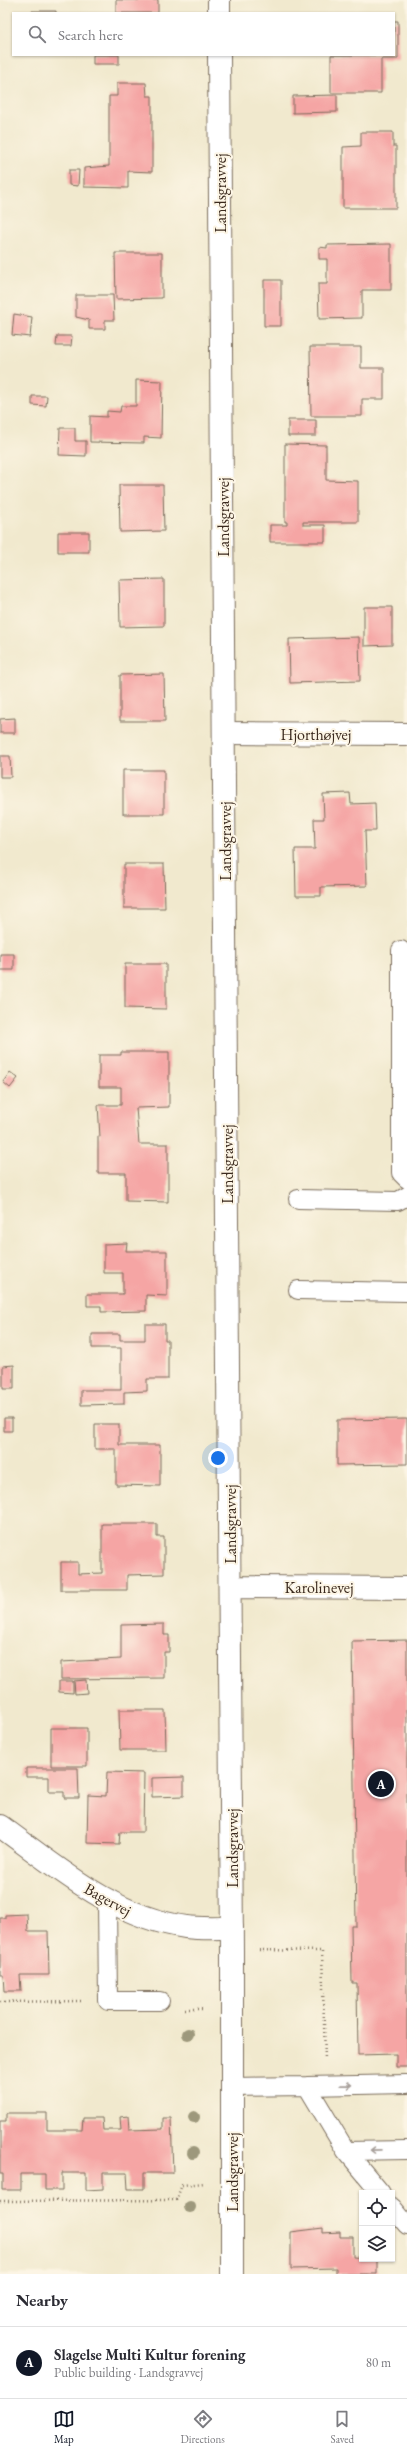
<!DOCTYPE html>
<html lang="en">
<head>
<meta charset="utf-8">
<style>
  body { margin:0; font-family:"EB Garamond",serif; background:#f2f2f3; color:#2b2b33 }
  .controls { position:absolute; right:12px; bottom:12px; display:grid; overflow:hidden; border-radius:0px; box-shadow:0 1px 3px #0004 }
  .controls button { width:36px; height:36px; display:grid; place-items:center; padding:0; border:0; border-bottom:1px solid #e1e1e2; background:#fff; color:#2b2b33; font:20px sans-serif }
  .you { position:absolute; left:218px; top:1458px; width:14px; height:14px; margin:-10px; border:3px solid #fff; border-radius:50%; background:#1a73e8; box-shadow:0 0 0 6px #1a73e833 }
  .badge { display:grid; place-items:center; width:26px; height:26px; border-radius:50%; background:#111827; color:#fff; font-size:13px; font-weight:700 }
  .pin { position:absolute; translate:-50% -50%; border:2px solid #fff; box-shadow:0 1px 4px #0006 }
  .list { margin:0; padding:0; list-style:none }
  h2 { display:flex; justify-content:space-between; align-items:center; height:52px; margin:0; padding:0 16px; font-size:17px }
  h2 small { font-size:13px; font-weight:400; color:#7c7c81 }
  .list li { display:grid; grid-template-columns:26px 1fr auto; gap:12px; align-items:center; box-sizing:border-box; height:72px; padding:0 16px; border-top:1px solid #e1e1e2 }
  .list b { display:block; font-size:15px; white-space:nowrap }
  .list p { margin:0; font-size:13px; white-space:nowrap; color:#7c7c81 }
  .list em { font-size:13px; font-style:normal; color:#7c7c81 }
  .icon { flex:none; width:22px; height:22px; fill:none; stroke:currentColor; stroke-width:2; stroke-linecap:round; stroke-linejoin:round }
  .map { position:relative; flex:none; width:407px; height:2274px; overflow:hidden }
  .search { position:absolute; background:#fff; box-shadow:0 1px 3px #0004; left:12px; right:12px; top:12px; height:44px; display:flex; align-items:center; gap:10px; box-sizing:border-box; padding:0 14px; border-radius:0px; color:#7c7c81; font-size:15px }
  .sheet { height:124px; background:#fff }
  nav { display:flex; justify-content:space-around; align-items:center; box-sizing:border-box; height:56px; border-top:1px solid #e1e1e2; background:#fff; font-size:11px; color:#7c7c81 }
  nav a { display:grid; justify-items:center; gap:2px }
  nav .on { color:#111827 }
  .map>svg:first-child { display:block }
  .building { fill:#f5a5a4 }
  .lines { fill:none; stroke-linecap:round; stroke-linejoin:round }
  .service-casing { stroke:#7b6d5c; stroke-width:20 }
  .minor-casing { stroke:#7b6d5c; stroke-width:24 }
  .tertiary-casing { stroke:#7b6d5c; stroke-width:24 }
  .path { stroke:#7b6d5c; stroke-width:2.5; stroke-dasharray:1 3; stroke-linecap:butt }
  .service { stroke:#fff; stroke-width:18 }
  .minor { stroke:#fff; stroke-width:22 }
  .tertiary { stroke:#fff; stroke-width:22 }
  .tree { fill:#9d987b }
  .oneway { stroke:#a79f9a }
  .labels { text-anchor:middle; stroke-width:4; stroke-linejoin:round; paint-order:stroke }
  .street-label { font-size:16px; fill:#3b2a1e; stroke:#fcf5e5 }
</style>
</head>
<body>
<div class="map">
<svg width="407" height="2274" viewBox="0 0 407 2274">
  <rect width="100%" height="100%" fill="#fcf5e5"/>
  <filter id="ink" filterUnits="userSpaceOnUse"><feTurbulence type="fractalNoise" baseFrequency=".025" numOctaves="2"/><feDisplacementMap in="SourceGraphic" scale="8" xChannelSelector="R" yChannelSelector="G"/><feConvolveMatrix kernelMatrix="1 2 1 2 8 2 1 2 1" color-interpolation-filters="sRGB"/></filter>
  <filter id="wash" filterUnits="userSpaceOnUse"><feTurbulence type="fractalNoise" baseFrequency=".012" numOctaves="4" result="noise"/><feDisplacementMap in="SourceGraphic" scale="16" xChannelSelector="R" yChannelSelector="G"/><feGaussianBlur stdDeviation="0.9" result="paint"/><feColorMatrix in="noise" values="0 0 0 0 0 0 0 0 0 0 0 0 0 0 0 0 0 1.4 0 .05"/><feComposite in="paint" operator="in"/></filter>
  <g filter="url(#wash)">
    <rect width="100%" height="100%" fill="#f1e9ce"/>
    <g id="blocks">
      <!-- building -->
      <path class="building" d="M116 0H158V13H116Z
        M32 11H56V13H32Z
        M394 21H398V59H381V93H331V55H394Z
        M93 55H119V64H93Z
        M117 83H146L147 96H152V172L128 171V188L84 187V168L109 166V96H117Z
        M337 95V112L293 113V96Z
        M361 132H393V146H396V208H343V147L361 146Z
        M69 170H79L78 186 69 185Z
        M391 244V290H362V318L319 319 318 284H327V259H319V247L327 248V245Z
        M115 253H162V298L116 299Z
        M264 280H281V326H264Z
        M76 295H113L114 320H105V329H89V320L76 317Z
        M14 314 32 317 30 337 12 335Z
        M57 336H72L71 346H56Z
        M310 347H361V368H384V399H362V416H311Z
        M136 380 162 381 161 438 144 437V443L90 442V416L107 417V411L120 412 121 406H136Z
        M32 396H47L46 406 32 405Z
        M288 420H316V436H288Z
        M60 428H75V441H86V456L59 455Z
        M285 444 326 445V480L358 481V522H303V525H325V542H270V525H287V522H285Z
        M119 485H163L164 531 120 532Z
        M58 532H89V552H58Z
        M164 579V626L120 627 119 580Z
        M364 607H392V645L364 646Z
        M359 637 360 681 290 683 289 639Z
        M164 674 165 721H120V675Z
        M15 718V733H0V719Z
        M0 756H10L11 777H0Z
        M123 770H164V814H123Z
        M350 793 351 804 375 803 376 831H365L367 886 321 887V896H296L295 849H315L314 819H324L323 794Z
        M124 864H164L165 908H124Z
        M0 954H14V970H0Z
        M125 964H166V1009L125 1008Z
        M121 1052H169V1107L136 1108 139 1144H168V1202L126 1201V1173H98V1136L100 1137 98 1105H121V1087H99V1055H121Z
        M10 1072 18 1078 10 1088 3 1082Z
        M127 1243 126 1251H167V1296L146 1295V1311L101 1312V1306H87V1294H123V1273H104V1244Z
        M145 1324H165V1340H168V1379H147V1391L124 1392V1404L81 1405V1390H121V1348H92V1334H120V1340H145Z
        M14 1365V1389H3V1366Z
        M4 1418H12V1431H4Z
        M407 1419V1464L337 1465V1420Z
        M95 1424H119V1445H160V1486L116 1485V1449H95Z
        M102 1524H157V1537H164V1574L127 1575V1590H61V1562H78V1574L102 1573Z
        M164 1624V1635H169V1652H164V1678L61 1679V1662L121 1659V1625Z
        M407 1640V2067H396V2054L358 2055 357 1983H352L351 1926H356L352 1641Z
        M86 1680 87 1693 75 1694 74 1681Z
        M59 1681H73V1693L59 1692Z
        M119 1710H165L166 1750H120Z
        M51 1728H87V1766H51Z
        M26 1768H78L79 1798H64V1792H49V1777H26Z
        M107 1772 144 1773 143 1832H120L119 1844 87 1843 88 1795 106 1796Z
        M184 1777V1796L152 1797V1778Z
        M27 1914 28 1931H48L49 1975H20L21 1991H4L3 1975H0V1918H5V1915Z
        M6 2113H47V2130H82L83 2118H102L103 2130H121L120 2117 128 2116 129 2130 163 2129V2118H171L173 2173H144V2189H128L127 2173H103V2189L86 2190V2173H62V2190H45V2174H21V2190H3V2174H0V2121H6Z
        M323 2228V2233L340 2232V2237H353V2257L377 2259V2274H336V2268L291 2269V2232Z"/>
    </g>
  </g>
  <g filter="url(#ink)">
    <use href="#blocks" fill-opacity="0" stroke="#7b6d5c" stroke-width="1"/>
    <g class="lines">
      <defs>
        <path id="service" d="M401 950V1173L407 1179
          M298 1199 398 1201 407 1196
          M298 1290 407 1292
          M107 1900 108 2001H160
          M307 2086 407 2084
          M232 2087 307 2086 346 2151 381 2193
          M346 2151 407 2150
          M392 2207 407 2225"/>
        <path id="minor" d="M224 733 407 734
          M0 1826C57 1867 113 1917 186 1927 201 1929 217 1928 232 1928"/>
        <path id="tertiary" d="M219 0V13
          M219 55 232 1950V2274
          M230 1587 407 1588"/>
      </defs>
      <!-- service casing -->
      <use href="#service" class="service-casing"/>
      <!-- minor casing -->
      <use href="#minor" class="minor-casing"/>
      <!-- tertiary casing -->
      <use href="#tertiary" class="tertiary-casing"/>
      <!-- path -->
      <path class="path" d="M259 1950 322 1951 325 2060
        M0 2002 83 2001
        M185 2009H204
        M0 2201 176 2200 182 2185 205 2183"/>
      <!-- service -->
      <use href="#service" class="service"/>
      <!-- minor -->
      <use href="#minor" class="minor"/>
      <!-- tertiary -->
      <use href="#tertiary" class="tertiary"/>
    </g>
    <!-- trees -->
    <g class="tree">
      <circle cx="188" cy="2034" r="6"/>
      <circle cx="194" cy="2117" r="6"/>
      <circle cx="193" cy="2153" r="6"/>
      <circle cx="190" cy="2207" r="6"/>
    </g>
    <!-- one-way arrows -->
    <defs><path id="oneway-shaft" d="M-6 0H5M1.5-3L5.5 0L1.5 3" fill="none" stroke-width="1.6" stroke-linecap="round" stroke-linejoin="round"/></defs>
    <g class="oneway">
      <use href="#oneway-shaft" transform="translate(346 2085) rotate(-1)"/>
      <use href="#oneway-shaft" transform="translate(376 2150) rotate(179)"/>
    </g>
  </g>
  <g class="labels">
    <!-- street labels -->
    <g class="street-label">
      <text transform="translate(220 193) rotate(-90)" y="6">Landsgravvej</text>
      <text transform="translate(223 517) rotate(-90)" y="6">Landsgravvej</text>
      <text x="316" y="740">Hjorthøjvej</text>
      <text transform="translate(225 841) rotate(-90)" y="6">Landsgravvej</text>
      <text transform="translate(227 1164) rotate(-90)" y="6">Landsgravvej</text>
      <text transform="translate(230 1524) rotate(-90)" y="6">Landsgravvej</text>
      <text x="319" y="1593">Karolinevej</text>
      <text transform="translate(232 1848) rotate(-90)" y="6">Landsgravvej</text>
      <text transform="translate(108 1899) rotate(29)" y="6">Bagervej</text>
      <text transform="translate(232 2172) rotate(-90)" y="6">Landsgravvej</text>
    </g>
  </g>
</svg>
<div class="controls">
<button><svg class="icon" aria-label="locate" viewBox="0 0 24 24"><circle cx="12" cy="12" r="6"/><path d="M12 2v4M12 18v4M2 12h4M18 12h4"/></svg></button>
<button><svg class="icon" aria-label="layers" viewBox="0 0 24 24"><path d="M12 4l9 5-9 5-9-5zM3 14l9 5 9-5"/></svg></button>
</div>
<div class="you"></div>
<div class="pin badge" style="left:381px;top:1784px">A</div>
<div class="search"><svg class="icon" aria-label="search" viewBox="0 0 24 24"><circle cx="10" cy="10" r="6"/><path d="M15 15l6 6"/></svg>Search here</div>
</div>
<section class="sheet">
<h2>Nearby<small></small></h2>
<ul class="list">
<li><span class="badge">A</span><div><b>Slagelse Multi Kultur forening</b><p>Public building · Landsgravvej</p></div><em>80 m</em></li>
</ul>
</section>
<nav>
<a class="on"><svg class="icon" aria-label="map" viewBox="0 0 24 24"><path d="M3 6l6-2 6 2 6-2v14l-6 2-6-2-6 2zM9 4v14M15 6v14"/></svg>Map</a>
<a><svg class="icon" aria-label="directions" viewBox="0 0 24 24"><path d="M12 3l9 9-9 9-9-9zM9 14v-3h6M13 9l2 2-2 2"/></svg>Directions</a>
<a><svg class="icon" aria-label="saved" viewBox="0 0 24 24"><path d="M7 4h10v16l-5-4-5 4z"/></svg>Saved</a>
</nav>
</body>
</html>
